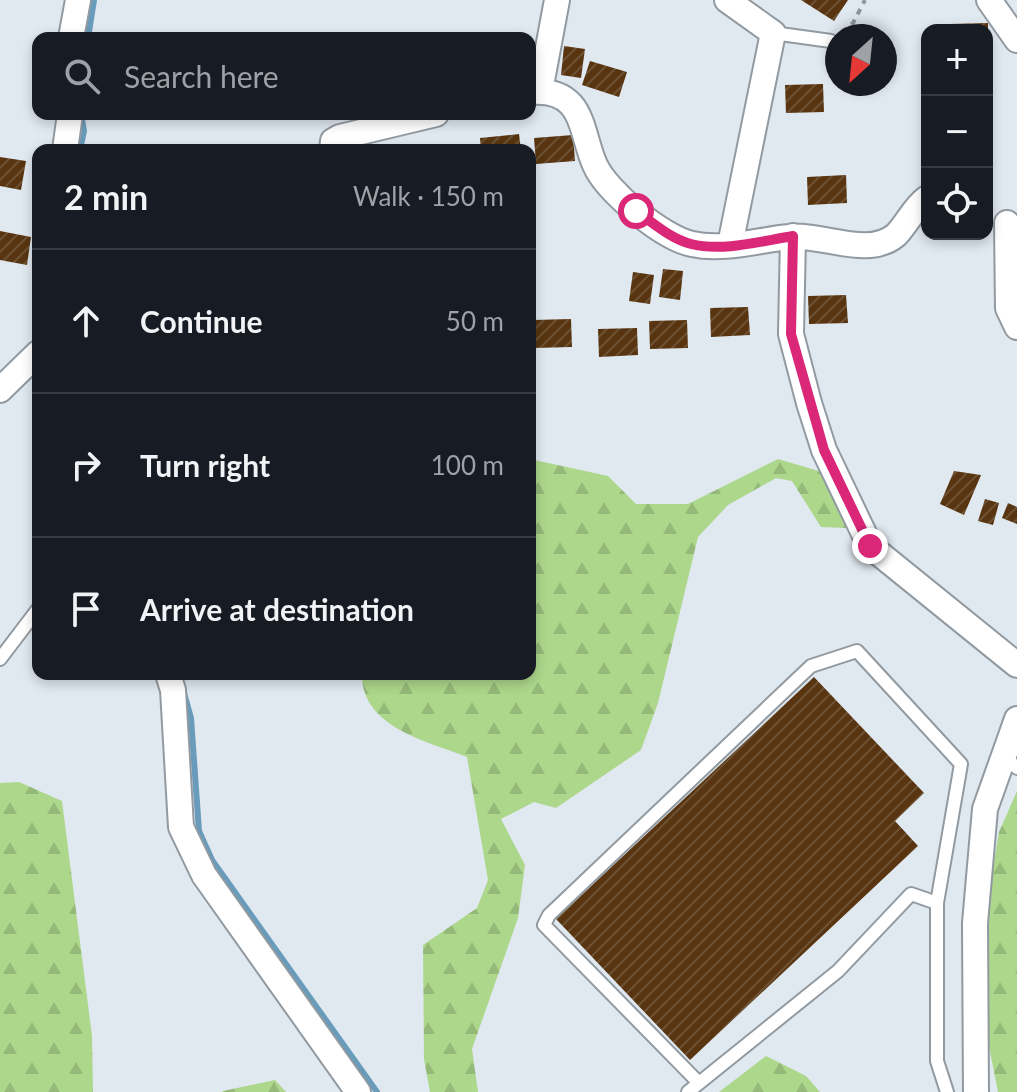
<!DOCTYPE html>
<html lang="en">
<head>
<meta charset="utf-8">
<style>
  body { margin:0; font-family:Lato,sans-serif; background:#20242c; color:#f1f3f6 }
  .controls { position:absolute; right:24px; top:24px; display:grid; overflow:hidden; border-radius:16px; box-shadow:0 4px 12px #0003 }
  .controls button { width:72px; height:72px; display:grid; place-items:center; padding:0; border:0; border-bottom:2px solid #363941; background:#171b24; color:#f1f3f6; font:40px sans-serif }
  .compass { position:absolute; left:825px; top:24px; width:72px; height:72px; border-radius:50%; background:#171b24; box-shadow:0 4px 12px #0003; rotate:207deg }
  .stop { position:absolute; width:24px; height:24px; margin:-18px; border:6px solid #db2777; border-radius:50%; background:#fff }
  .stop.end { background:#db2777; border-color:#fff; box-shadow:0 2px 8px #0008 }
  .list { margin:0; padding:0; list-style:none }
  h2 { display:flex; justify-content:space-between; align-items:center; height:104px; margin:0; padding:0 32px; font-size:34px }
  h2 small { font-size:26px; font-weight:400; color:#9ea1a6 }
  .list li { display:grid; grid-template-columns:52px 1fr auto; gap:24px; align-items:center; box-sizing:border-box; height:144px; padding:0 32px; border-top:2px solid #363941 }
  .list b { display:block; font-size:30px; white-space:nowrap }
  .list em { font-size:26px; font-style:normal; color:#9ea1a6 }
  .icon { flex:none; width:44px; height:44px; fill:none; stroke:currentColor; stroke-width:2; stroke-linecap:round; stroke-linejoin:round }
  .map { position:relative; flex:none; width:1017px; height:1092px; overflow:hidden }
  .search { position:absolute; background:#171b24; box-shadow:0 4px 12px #0003; left:32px; top:32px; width:504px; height:88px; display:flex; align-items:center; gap:20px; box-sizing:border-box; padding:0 28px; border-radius:16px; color:#9ea1a6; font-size:30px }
  .panel { position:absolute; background:#171b24; box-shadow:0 4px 12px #0003; left:32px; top:144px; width:504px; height:536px; border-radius:16px }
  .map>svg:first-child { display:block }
  .forest { fill:url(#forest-firs) }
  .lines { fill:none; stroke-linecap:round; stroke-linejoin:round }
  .stream { stroke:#689cba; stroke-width:6 }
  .building { fill:url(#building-hatch) }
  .service-casing { stroke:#929aa1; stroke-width:16 }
  .minor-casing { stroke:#929aa1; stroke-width:28 }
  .path { stroke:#90969c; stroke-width:4; stroke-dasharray:6 6; stroke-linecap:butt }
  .service { stroke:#fff; stroke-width:12 }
  .minor { stroke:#fff; stroke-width:24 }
  .route { stroke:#db2777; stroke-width:10 }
</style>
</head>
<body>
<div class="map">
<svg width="1017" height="1092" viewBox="0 0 1017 1092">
  <defs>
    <pattern id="forest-firs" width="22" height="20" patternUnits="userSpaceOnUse" patternTransform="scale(2)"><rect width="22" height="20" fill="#add78b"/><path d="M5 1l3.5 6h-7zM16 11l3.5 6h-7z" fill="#95b978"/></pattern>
    <pattern id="building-hatch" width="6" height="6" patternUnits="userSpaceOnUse" patternTransform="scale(2)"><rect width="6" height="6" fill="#583510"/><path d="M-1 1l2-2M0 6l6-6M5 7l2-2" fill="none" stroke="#6c5133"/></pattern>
  </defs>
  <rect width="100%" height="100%" fill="#e0e8f0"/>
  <!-- forest -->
  <path class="forest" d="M530 459 608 476 636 504H688L778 459 829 474 848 528 821 527 792 481 776 478 728 505 698 537 658 703 641 750 556 808 534 802 501 819 525 865 518 918 472 1049 478 1092H430L424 1059 423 945 477 908 488 880 467 757C427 741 361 727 362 674H530Z
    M19 782 62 801 92 1036 93 1092H0V783Z
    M1017 791V1092H998L975 976 999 832Z
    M766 1056 806 1076 820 1092H719Z
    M275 1080 286 1092H222L223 1091Z"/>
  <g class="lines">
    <!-- stream -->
    <path class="stream" d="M88 38 94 0
      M80 150 84 131 81 114
      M184 693 191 718 199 831 212 860 377 1092"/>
  </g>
  <!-- building -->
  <path class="building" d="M801 0H848L834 21Z
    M988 23V30H949V24Z
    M564 46 585 49 581 78 561 75Z
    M590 61 627 72 619 97 582 85Z
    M823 84 824 112 786 113 785 85Z
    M519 134 521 150H481L480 138Z
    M573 135 575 161 536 164 534 138Z
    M0 157 26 161 21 190 0 186Z
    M846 175 847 203 808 205 807 177Z
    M0 231 31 237 27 265 0 260Z
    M663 269 683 271 680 300 659 297Z
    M633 272 654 275 650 304 629 301Z
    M846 295 848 323 809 324 808 296Z
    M748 307 750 335 711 337 710 308Z
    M571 319 572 347 533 348V320Z
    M687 320 688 348 650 349 649 321Z
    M637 328 638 355 599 357 598 329Z
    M954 471 981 475 964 515 940 504Z
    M985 499 999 503 993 525 978 521Z
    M1008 503 1017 507V524L1002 518Z
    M814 677 924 793 895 821 918 846 690 1060 556 919Z"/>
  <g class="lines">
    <defs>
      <path id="service" d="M773 33 831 41 837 48
        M0 659 38 609
        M1002 754 1017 768
        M699 1083 544 925 549 915 811 666 857 651 961 764 937 903V1061L947 1092
        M688 1092 838 971 911 894 937 903"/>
      <path id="minor" d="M727 0 773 33 730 245
        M989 0 1017 40
        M71 38 78 0
        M540 91 557 0
        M530 92C585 87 580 132 595 165 607 192 663 238 692 244 724 251 758 240 789 237 821 233 868 259 896 235 907 224 914 207 927 198
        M65 150 70 114
        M332 150 333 141 340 137 436 114
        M1007 223 1008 308 1017 327
        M793 236 791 334 809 403 824 450 870 546 1017 665
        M0 390 38 353
        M168 674 173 690 181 827 204 875 358 1092
        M976 1092 975 923 985 809 1017 719"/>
    </defs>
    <!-- service casing -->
    <use href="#service" class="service-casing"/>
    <!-- minor casing -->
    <use href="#minor" class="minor-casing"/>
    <!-- path -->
    <path class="path" d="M842 32 853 23 865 0"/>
    <!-- service -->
    <use href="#service" class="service"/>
    <!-- minor -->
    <use href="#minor" class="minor"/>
  </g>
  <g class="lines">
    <!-- route -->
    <path class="route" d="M636 211C653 223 671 239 691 244 723 252 761 241 793 236L791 334 824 450 870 546"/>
  </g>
</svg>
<div class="controls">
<button>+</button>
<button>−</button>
<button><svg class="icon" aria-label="locate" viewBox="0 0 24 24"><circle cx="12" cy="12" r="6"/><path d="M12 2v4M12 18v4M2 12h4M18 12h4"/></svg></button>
</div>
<svg class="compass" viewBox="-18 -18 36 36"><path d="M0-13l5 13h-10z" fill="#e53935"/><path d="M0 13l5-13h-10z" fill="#9ea1a6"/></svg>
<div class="stop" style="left:636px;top:211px"></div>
<div class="stop end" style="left:870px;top:546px"></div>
<div class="search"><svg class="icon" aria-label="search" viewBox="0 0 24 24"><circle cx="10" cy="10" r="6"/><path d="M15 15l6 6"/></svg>Search here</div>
<section class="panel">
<h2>2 min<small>Walk · 150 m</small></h2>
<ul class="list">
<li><svg class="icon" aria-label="ahead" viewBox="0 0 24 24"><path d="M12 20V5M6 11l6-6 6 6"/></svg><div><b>Continue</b></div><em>50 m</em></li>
<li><svg class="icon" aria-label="right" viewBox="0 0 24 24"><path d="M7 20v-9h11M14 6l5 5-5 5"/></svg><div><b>Turn right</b></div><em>100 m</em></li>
<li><svg class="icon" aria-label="arrive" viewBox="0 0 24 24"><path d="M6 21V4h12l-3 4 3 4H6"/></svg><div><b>Arrive at destination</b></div></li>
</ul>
</section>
</div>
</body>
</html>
